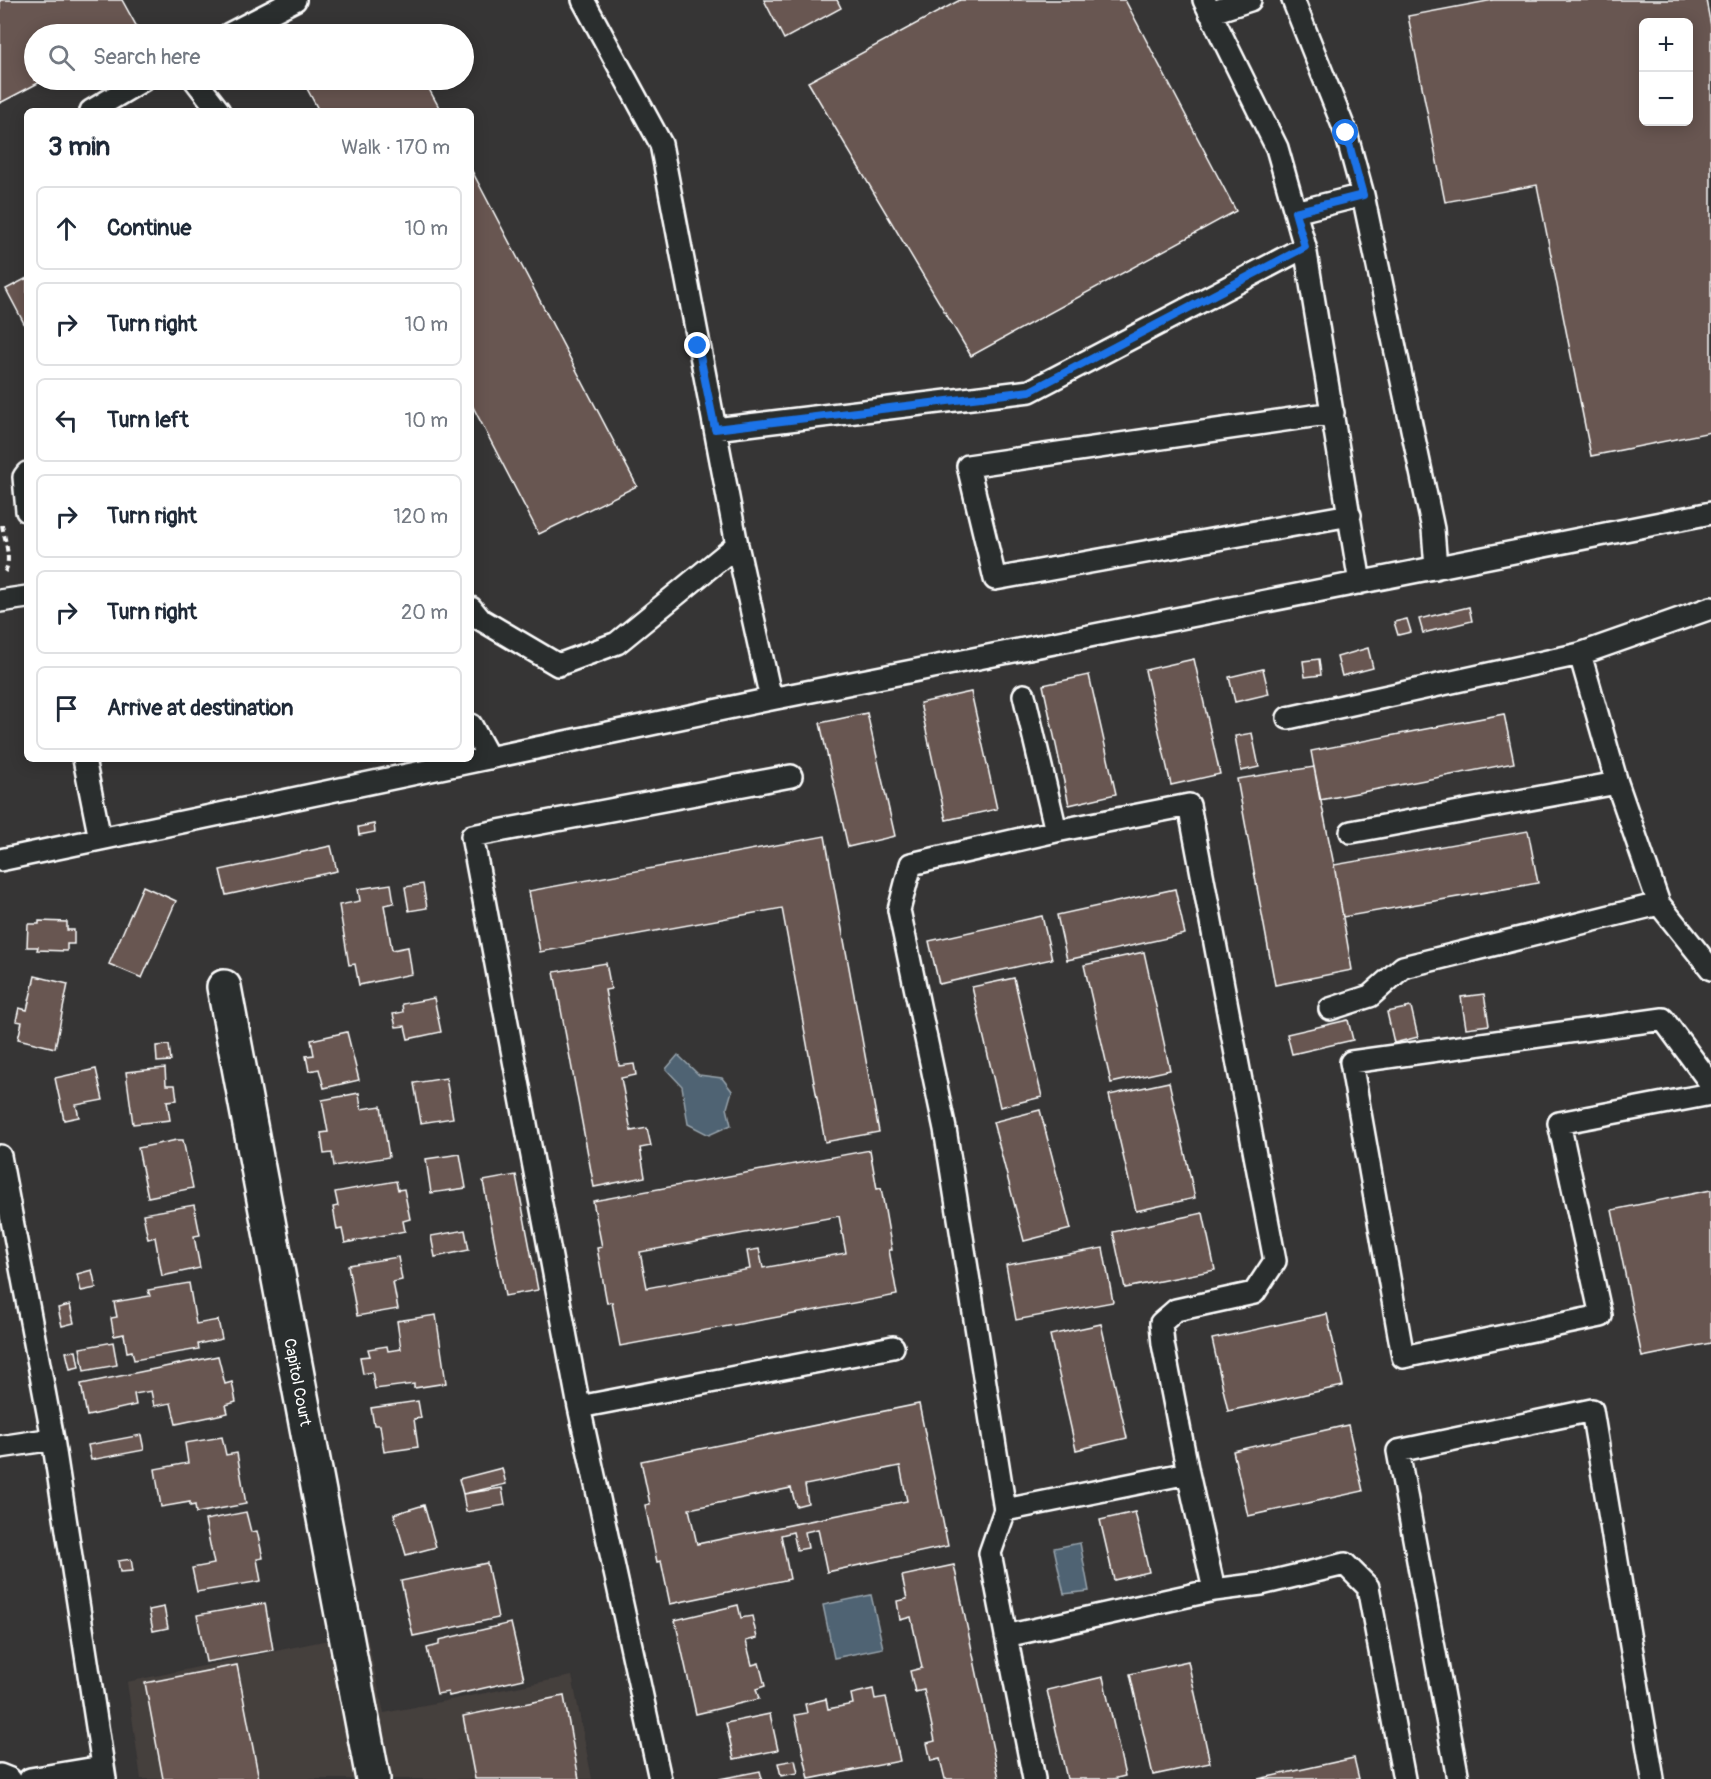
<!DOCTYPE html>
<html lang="en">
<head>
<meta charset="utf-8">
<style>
  body { margin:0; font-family:Pangolin,sans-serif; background:#f6f6f7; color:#1f2937 }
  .controls { position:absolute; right:18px; top:18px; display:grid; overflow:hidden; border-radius:9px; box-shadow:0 3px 15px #0003 }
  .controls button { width:54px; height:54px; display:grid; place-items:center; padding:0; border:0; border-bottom:2px solid #e0e1e3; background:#fff; color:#1f2937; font:30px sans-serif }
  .stop { position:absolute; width:18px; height:18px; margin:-14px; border:4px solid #1a73e8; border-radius:50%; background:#fff }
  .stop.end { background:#1a73e8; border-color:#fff; box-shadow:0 2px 6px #0008 }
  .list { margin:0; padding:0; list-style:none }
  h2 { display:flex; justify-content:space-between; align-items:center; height:78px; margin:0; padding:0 24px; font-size:26px }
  h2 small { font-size:20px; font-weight:400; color:#747a83 }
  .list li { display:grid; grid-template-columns:39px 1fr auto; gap:18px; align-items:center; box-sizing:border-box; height:84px; margin:0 12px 12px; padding:0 12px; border:2px solid #e0e1e3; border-radius:9px }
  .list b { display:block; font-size:22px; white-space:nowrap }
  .list em { font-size:20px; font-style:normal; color:#747a83 }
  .icon { flex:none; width:33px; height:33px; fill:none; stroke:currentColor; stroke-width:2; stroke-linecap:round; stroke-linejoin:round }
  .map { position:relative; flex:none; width:1711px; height:1779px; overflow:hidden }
  .search { position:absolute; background:#fff; box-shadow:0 3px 15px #0003; left:24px; top:24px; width:450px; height:66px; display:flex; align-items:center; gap:15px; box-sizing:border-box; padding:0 21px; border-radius:33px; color:#747a83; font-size:22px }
  .panel { position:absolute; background:#fff; box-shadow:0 3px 15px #0003; left:24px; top:108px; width:450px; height:654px; border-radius:9px }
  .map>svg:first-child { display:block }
  .built { fill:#453f3d }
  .water { fill:#506473; stroke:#96a2ab; stroke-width:1.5 }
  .building { fill:#685751; stroke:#fff; stroke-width:1.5; fill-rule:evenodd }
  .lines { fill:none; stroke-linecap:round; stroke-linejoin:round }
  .service-casing { stroke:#fff; stroke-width:26 }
  .minor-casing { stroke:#fff; stroke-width:38 }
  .path { stroke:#fff; stroke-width:4; stroke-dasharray:6 4.5; stroke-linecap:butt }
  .service { stroke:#2a2d2e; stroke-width:21 }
  .minor { stroke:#2a2d2e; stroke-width:33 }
  .route { stroke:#1a73e8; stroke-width:8 }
  .labels { text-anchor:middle; stroke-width:5; stroke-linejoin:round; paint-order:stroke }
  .street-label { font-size:16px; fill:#fff; stroke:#2a2d2e }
</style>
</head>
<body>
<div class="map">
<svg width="1711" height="1779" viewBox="0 0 1711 1779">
  <rect width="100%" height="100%" fill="#363535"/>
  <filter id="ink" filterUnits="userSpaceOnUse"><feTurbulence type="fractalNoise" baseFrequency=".0167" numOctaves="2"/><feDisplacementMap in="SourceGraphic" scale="12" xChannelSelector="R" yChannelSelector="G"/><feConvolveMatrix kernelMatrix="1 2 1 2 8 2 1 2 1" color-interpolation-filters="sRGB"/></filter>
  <g filter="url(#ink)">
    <!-- built -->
    <path class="built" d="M366 1632 384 1713 572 1676 592 1779H141L127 1682Z"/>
    <!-- water -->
    <path class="water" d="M678 1055 699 1075 722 1078 732 1091 727 1108 731 1125 709 1135 688 1124 682 1086 666 1069Z
      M1080 1543 1089 1591 1064 1594 1054 1548Z
      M871 1595 883 1648 834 1658 823 1605Z"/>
    <!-- building -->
    <path class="building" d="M0 0H122L138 29 127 34H34V80H44L0 103Z
      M764 0H837L841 8 784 39Z
      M960 0H1125L1236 211 971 356 808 82Z
      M1493 0H1706L1711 26V432L1591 456 1537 185 1445 202 1408 16ZM1644 22H1688V122H1644Z
      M310 80H424L441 111H319L304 83Z
      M471 169 637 486 539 534 471 403Z
      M27 278V329L6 289Z
      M1469 607 1472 621 1423 633 1419 619Z
      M1407 619 1411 632 1398 635 1394 622Z
      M1368 648 1373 668 1342 676 1337 657Z
      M1194 659 1220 774 1171 785 1145 670Z
      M1319 659 1321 675 1305 677 1303 661Z
      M1263 669 1269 694 1235 702 1229 677Z
      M1089 675 1116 794 1069 805 1043 685Z
      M971 692 997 809 946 820 920 703Z
      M867 713 895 836 848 847 820 723Z
      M1504 714 1514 763 1320 800 1311 751Z
      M1252 733 1259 767 1241 771 1235 736Z
      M1314 767 1334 865 1352 970 1275 985 1237 779Z
      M374 824 375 832 359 835 358 827Z
      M1528 831 1538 883 1343 917 1334 865Z
      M825 836 879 1132 825 1142 782 908 540 952 529 891Z
      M331 846 337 871 226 895 220 870Z
      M391 884 394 903 384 905 392 950 408 947 412 974 359 985 355 964 349 965 339 905 360 901 358 889Z
      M423 884 427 908 409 911 405 887Z
      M143 886 176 901 142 978 109 964Z
      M1175 889 1185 934 1067 960 1057 915Z
      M1042 916 1052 959 939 984 929 941Z
      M39 921 67 922V930H74V944H67V951L37 950 38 947H27L28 924H39Z
      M1144 952 1170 1070 1111 1083 1084 965Z
      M606 963 611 989 605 990 619 1066 634 1064 636 1075 621 1078 631 1131 647 1128 651 1146 640 1148 645 1177 594 1187 554 972Z
      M35 976 68 984 55 1048 18 1039 22 1022 16 1021 19 1008 27 1010Z
      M1014 978 1042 1097 1000 1107 972 987Z
      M1484 994 1489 1025 1466 1028 1461 997Z
      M434 998 441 1032 408 1039 405 1026 396 1027 393 1014 403 1012 402 1004Z
      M1411 1007 1418 1037 1394 1043 1387 1012Z
      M1348 1020 1353 1040 1292 1054 1287 1034Z
      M347 1032 359 1080 324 1088 319 1069 309 1071 306 1056 314 1055 311 1040Z
      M169 1045 171 1061 157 1062 156 1046Z
      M165 1068 166 1085H175L177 1100 167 1101 170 1120 133 1124 126 1072Z
      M96 1069 103 1100 76 1105 79 1117 64 1120 55 1078Z
      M446 1078 453 1118 421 1123 414 1083Z
      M1169 1082 1195 1198 1136 1211 1109 1095Z
      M359 1093 361 1109 381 1106 389 1157 334 1166 332 1153 324 1154 321 1133 328 1132 322 1100Z
      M1040 1110 1071 1229 1024 1241 993 1122Z
      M177 1140H183L193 1188 148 1197 138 1148Z
      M870 1150 877 1189 881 1188 892 1250H889L897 1295 620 1346 612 1302 607 1303 597 1248 602 1247 593 1201ZM839 1216 846 1253 763 1268 759 1249 747 1251 750 1269 647 1288 640 1252Z
      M460 1154 466 1188 431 1193 426 1159Z
      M516 1175 538 1290 505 1296 483 1181Z
      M396 1181 398 1190 404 1189 410 1219 403 1221 405 1231 345 1243 342 1229 337 1230 333 1207 338 1206 335 1192Z
      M1711 1190V1343L1642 1357 1612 1210Z
      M194 1205 200 1235 194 1236 200 1268 162 1276 155 1237 148 1239 143 1214Z
      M1203 1213 1215 1270 1125 1288 1113 1232Z
      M465 1230 469 1250 435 1257 431 1236Z
      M1103 1248 1113 1302 1016 1320 1006 1265Z
      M398 1257 402 1280 393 1282 398 1309 357 1316 348 1265Z
      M92 1270 96 1288 81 1291 77 1274Z
      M189 1283 196 1324 218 1320 222 1339 198 1344 199 1349 134 1360 132 1351 127 1352 124 1334 114 1336 111 1318 117 1317 114 1302 150 1296 148 1290Z
      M70 1305 74 1323 62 1326 58 1308Z
      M1327 1314 1343 1386 1228 1411 1212 1339Z
      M436 1315 446 1383 414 1388V1384L375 1389 372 1372 363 1374 360 1357 370 1356 368 1349 387 1346 388 1351 401 1349 397 1321Z
      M1101 1324 1127 1438 1076 1450 1050 1335Z
      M113 1342 117 1365 84 1371 80 1348Z
      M76 1351 79 1367 70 1369 66 1352Z
      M218 1356 225 1384 232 1382 236 1402 226 1405 228 1413 176 1424 171 1403 154 1406 151 1391 134 1394 136 1405 87 1416 81 1384Z
      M418 1401 421 1418 414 1419 418 1447 384 1452 380 1425H374L371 1408Z
      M919 1404 948 1546 827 1572 818 1529 805 1532 808 1548 797 1550 793 1532 781 1535 790 1579 670 1604 661 1561 657 1562 645 1505 650 1504 641 1461ZM900 1466 907 1501 697 1544 689 1509 791 1488 796 1506 808 1503 805 1485Z
      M1348 1425 1363 1491 1248 1516 1233 1451Z
      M141 1435 144 1450 91 1460 88 1445Z
      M222 1437 226 1455 237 1453 246 1504 196 1513 195 1505 190 1506V1502L161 1507 155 1469 188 1463 185 1443Z
      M502 1468 506 1484 463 1494 459 1479Z
      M502 1488 505 1505 466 1512 463 1494Z
      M424 1505 436 1547 406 1555 394 1514Z
      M246 1512 251 1532 257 1531 263 1558 257 1559 261 1581 197 1592 192 1568 214 1564 205 1520Z
      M1135 1512 1149 1572 1114 1580 1100 1520Z
      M131 1559 133 1571 120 1572 118 1561Z
      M487 1563 498 1618 413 1636 401 1581Z
      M954 1565 999 1778 995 1779H945L940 1759 931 1761 927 1743 935 1741 924 1690 915 1692 910 1671 922 1668 911 1617 900 1620 897 1601 907 1599 902 1576Z
      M265 1603 273 1650 206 1662 197 1615Z
      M738 1605 741 1618 752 1616 757 1638 746 1641 752 1665 759 1663 765 1686 756 1689 759 1699 696 1714 675 1620Z
      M164 1607 168 1628 153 1631 149 1610Z
      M511 1623 524 1679 449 1696 448 1692 437 1694 427 1648 439 1645V1640Z
      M1188 1661 1210 1763 1153 1775 1130 1674Z
      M237 1665 259 1779H163L145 1683Z
      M1103 1677 1125 1776 1113 1779H1067L1047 1690Z
      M873 1689 875 1699 886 1697 900 1761 809 1779 795 1715 807 1713 805 1704 826 1699 828 1709 853 1704 851 1694Z
      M564 1696 579 1779H475L463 1716Z
      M770 1714 778 1750 734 1759 726 1723Z
      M1354 1758 1359 1779H1258Z
      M795 1760 798 1773 781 1776 778 1763Z
      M760 1771 762 1779H719Z"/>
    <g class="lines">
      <defs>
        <path id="service" d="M583 0 661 144 737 545 771 699
          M1204 0 1277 148 1305 247 1360 583
          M1293 0 1346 133 1363 195 1433 529 1436 568
          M1210 13 1250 0
          M229 34 295 0
          M195 80 219 111
          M91 111 143 80
          M1295 212 1363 195
          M1333 413 968 466 995 579 1350 515
          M715 429 1030 391 1305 247
          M27 473 24 477 27 511
          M0 601 27 597
          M471 608 480 619 558 665 617 643 737 545
          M1711 608 1580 654 1617 783 1659 904 1711 969
          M1024 695 1056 831
          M1288 718 1580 654
          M471 725 489 758
          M84 759 100 839
          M1351 832 1617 783
          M0 860 771 699 1711 513
          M1330 1009 1370 996 1403 967 1659 904
          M1711 1084 1663 1019 1351 1062 1403 1357 1601 1316 1559 1123 1711 1094
          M0 1156 53 1439 105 1779
          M579 1407 893 1347
          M0 1447 53 1439
          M1005 1510 1188 1473
          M1006 1636 1214 1590 1261 1584 1345 1564 1368 1587 1404 1779
          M0 1775 10 1779
          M30 1779 102 1767
          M660 1779 579 1407 472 836 791 776
          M1034 1779 990 1553 1005 1510 945 1129 899 910 911 864 1056 831 1189 805 1275 1261 1254 1293 1176 1310 1161 1323 1163 1344 1188 1473 1214 1590
          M1458 1779 1398 1451 1592 1410 1653 1779"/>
        <g id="minor">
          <path id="s1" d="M224 987 373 1779"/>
        </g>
      </defs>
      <!-- service casing -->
      <use href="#service" class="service-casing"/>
      <!-- minor casing -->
      <use href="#minor" class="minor-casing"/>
      <!-- path -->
      <path class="path" d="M2 525C4 538 13 561 4 573"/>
      <!-- service -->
      <use href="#service" class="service"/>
      <!-- minor -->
      <use href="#minor" class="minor"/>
    </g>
  </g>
  <g class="lines" filter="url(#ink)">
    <!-- route -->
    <path class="route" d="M698 346 715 429 1030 391 1305 247 1295 212 1363 195 1346 133"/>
  </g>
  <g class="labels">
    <!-- street labels -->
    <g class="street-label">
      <text dy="6" stroke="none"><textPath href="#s1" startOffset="402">Capitol Court</textPath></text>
    </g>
  </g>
</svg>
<div class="controls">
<button>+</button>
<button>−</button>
</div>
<div class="stop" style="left:1346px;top:133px"></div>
<div class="stop end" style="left:698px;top:346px"></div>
<div class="search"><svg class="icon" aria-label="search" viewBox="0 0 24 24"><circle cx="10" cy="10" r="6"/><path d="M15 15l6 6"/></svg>Search here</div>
<section class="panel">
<h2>3 min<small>Walk · 170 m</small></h2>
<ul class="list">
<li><svg class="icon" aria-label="ahead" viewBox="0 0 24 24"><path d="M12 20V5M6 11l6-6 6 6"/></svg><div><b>Continue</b></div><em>10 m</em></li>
<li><svg class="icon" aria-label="right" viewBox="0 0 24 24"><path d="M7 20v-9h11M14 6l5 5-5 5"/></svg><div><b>Turn right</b></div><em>10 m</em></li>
<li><svg class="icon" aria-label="left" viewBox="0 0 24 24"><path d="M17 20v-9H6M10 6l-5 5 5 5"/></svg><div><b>Turn left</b></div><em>10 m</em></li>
<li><svg class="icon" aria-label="right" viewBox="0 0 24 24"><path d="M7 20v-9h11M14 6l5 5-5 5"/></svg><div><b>Turn right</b></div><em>120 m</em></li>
<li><svg class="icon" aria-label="right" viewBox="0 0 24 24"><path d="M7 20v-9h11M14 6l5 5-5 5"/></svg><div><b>Turn right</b></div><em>20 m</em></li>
<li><svg class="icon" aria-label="arrive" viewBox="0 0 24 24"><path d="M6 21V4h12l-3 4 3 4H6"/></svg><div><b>Arrive at destination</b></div></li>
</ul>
</section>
</div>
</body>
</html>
